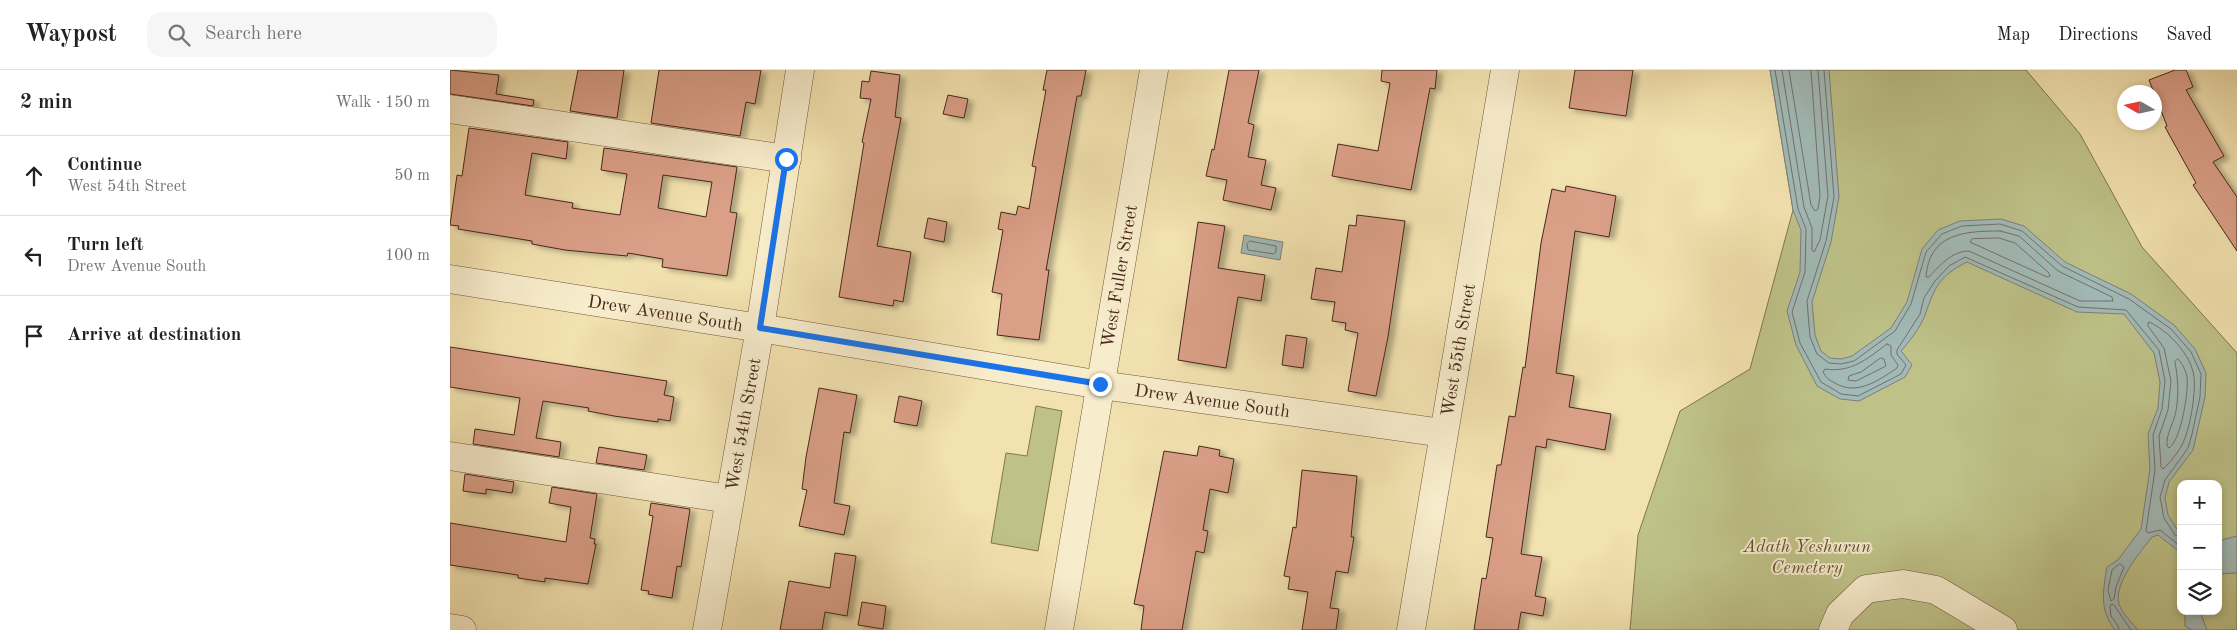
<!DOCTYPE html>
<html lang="en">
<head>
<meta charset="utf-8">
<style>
  body { margin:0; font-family:"Old Standard TT",serif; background:#f6f6f6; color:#222 }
  .controls { position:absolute; right:15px; bottom:15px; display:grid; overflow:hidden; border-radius:10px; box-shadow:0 2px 8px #0003 }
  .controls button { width:45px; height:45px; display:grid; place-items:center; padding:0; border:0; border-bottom:1px solid #e0e0e0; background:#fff; color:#222; font:25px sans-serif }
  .compass { position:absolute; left:1667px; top:15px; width:45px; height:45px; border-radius:50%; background:#fff; box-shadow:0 2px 8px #0003; rotate:279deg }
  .stop { position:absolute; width:15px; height:15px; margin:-11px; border:4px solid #1a73e8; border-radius:50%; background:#fff }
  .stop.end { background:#1a73e8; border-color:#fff; box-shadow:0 1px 5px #0008 }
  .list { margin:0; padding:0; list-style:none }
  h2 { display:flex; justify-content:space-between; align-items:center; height:65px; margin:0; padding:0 20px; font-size:21px }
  h2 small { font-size:16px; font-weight:400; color:#767676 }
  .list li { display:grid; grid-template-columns:32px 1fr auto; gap:15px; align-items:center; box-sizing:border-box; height:80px; padding:0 20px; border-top:1px solid #e0e0e0 }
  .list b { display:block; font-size:19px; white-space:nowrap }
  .list p { margin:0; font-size:16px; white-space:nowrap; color:#767676 }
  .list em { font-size:16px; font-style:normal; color:#767676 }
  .icon { flex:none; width:28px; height:28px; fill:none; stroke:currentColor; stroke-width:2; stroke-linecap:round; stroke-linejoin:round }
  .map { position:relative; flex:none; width:1787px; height:560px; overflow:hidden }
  header { display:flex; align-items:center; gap:30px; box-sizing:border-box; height:70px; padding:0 25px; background:#fff; border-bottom:1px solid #e0e0e0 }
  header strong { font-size:24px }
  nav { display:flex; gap:28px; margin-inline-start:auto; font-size:18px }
  .search { width:350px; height:45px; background:#f6f6f6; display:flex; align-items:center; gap:12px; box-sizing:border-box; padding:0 18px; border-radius:15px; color:#767676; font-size:19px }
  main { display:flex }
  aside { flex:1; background:#fff }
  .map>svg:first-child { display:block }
  .green { fill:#bec288; stroke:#827452; fill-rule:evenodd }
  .water { fill:#a1bab7; stroke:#7d7f79 }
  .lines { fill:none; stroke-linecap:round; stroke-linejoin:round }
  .shore { stroke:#74706a; stroke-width:1 }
  .building { fill:#da9f87; stroke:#47271c; fill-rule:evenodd; filter:url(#shadow) }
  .minor-casing { stroke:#725641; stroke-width:29 }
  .minor { stroke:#f7eccb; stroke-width:28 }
  .route { stroke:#1a73e8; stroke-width:6 }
  .labels { text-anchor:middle; stroke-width:4; stroke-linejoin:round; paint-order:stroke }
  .street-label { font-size:18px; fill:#47271c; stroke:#f7eccb }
  .park-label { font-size:18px; font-style:italic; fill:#654e37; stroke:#f7eccb }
</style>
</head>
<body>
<header>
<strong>Waypost</strong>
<div class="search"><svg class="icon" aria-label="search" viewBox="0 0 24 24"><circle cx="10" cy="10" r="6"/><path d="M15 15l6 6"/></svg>Search here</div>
<nav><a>Map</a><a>Directions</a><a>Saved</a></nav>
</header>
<main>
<aside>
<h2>2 min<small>Walk · 150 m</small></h2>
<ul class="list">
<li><svg class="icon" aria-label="ahead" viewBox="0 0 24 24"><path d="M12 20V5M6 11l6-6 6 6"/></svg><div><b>Continue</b><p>West 54th Street</p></div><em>50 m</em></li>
<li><svg class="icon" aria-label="left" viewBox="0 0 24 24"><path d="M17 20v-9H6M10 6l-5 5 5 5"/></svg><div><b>Turn left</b><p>Drew Avenue South</p></div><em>100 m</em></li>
<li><svg class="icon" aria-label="arrive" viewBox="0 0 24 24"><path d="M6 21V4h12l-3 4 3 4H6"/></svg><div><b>Arrive at destination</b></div></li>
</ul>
</aside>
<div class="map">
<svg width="1787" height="560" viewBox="0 0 1787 560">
  <defs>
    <filter id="shadow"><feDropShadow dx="5.5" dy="3" stdDeviation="2.5" flood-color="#0004"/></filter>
  </defs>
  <rect width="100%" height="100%" fill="#f2e2af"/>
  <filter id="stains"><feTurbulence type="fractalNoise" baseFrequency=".004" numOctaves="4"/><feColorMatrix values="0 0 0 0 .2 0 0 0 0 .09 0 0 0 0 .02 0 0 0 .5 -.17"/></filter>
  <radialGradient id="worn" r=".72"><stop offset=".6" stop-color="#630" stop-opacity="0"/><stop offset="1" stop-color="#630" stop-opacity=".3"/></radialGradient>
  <!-- green -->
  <path class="green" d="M1320 0H1576L1630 64 1692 177 1787 283V560H1180L1188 465 1230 341 1300 299 1343 140ZM1731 414H1768V541H1731Z
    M586 336 612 341 588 481 541 473 556 383 577 386Z"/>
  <!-- water -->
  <path class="water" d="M1320 0H1379L1389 127 1381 172 1362 232 1365 265 1371 281 1380 288 1391 289 1402 286 1441 258 1457 232 1472 179 1488 160 1510 151 1551 149 1574 156 1615 192 1681 224 1724 255 1745 279 1756 303 1755 327 1743 380 1719 412 1715 428 1718 445 1731 465V483L1708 465 1702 467C1691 481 1663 514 1669 534 1673 544 1681 552 1688 560H1665C1649 540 1653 521 1657 497L1668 490 1691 459 1700 399 1698 364 1708 338 1710 312 1704 283 1674 244 1627 242 1517 192C1489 206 1485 217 1475 245 1470 258 1460 271 1451 281L1462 295 1455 307 1409 331 1390 329 1367 316 1346 275 1337 241 1350 202 1351 160 1343 140Z
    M794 165 833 172 830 190 791 183Z
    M1787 466V503L1768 504V471Z
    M1735 541H1750L1757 560H1742L1735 556Z"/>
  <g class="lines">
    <!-- shore -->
    <path class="shore" d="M1325 0 1348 139 1356 159 1355 202 1342 242 1350 273 1371 312 1391 324 1408 326 1451 304 1456 295 1447 284V280L1470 244 1474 228 1485 211 1499 196 1515 187 1628 237 1676 240 1709 280 1715 311 1712 339 1703 365 1705 400 1696 461 1698 463 1710 460 1731 477
      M1332 0 1354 137 1362 158V180L1364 182 1370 170 1378 126 1368 0
      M1339 0 1361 135 1365 141 1368 139 1370 126 1361 0
      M1374 0 1384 127 1376 171 1357 231 1360 267 1367 284 1379 293 1391 294 1404 291 1445 261 1461 234 1476 182 1492 164 1512 156 1550 154 1572 161 1612 196 1679 229 1721 259 1741 282 1751 304 1750 327 1742 364 1738 378 1715 410 1710 427 1714 448 1725 465 1731 467
      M1550 161 1569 166 1608 201 1662 227 1663 231H1630L1519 181C1502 181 1489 196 1479 207H1476C1479 163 1515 161 1550 161Z
      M1549 168 1565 173 1599 203 1600 206 1597 207 1520 172 1522 169Z
      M800 171 826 176V182L824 184 798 180 797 174Z
      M1699 252C1718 260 1742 286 1744 307 1746 323 1740 360 1732 375 1728 382 1720 393 1713 399L1711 397 1709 366 1718 340 1721 311 1714 278 1698 256Z
      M1437 274 1441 276V285L1448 295 1447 298C1428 311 1406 326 1385 313 1379 310 1376 308 1373 302L1375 299C1401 303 1417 289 1437 274Z
      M1431 288 1434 289 1436 296 1406 311 1398 310 1399 306 1411 302Z
      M1728 289C1732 293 1736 301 1737 307 1739 321 1731 370 1719 378L1717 376C1716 363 1724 353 1726 341 1729 324 1728 308 1725 292Z
      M1670 494 1674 497 1666 517 1664 529 1661 531 1658 520 1662 500Z
      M1669 560 1668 556 1661 546 1660 536 1662 534 1664 535 1681 560"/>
  </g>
  <!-- building -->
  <path class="building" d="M0 0 49 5 46 24 84 30 83 36 0 24Z
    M128 0H174L167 48 120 41Z
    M209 0H311L305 34 296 32 290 66 201 53Z
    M597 0H636L631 26H627L596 200H599L589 270 547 265 552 224 542 222 553 160 548 159 551 142 566 145 568 136 579 139 586 97 582 96 596 20H593Z
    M779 0H809L798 53 804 55 798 87 816 90 811 115 826 118 821 140 773 130 777 110 756 106 762 79 764 80Z
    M932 0H987L985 19 980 18 961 120 882 106 888 74 928 81 940 13 931 11Z
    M1125 0H1183L1176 46 1119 38Z
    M1725 0H1736L1743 17 1736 20 1774 86 1763 92 1787 127V181L1743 115 1746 113 1715 57 1717 56 1699 10Z
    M421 1 450 5 445 47 451 48 427 176 461 182 453 232 444 230 443 236 389 227 414 73 412 72 421 29 410 28 412 11 419 12Z
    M498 25 518 29 514 48 493 44Z
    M19 58 118 72 116 89 82 83 75 125 123 133 122 138 170 145 177 104 151 100 154 78 287 97 280 142 287 143 277 206 212 197 213 189 178 183 177 186 115 180 82 174V171L8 159 9 156 0 155 7 105 12 106ZM213 105 262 112 256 147 208 138Z
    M1116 116 1166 126 1159 167 1125 161 1106 303 1124 306 1119 337 1161 344 1155 380 1097 369 1096 378 1086 376 1071 484 1092 487 1085 526 1096 528 1093 546 1071 542 1068 560H1024L1032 508 1036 509 1043 468 1036 467 1047 395H1051L1059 346 1065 347 1073 297 1075 298 1091 173 1102 119 1115 122Z
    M907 145 955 151 938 267 926 326 898 321 908 263 895 260 896 253 882 251 885 232 861 229 866 198 892 202 899 155 906 156Z
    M478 148 497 152 494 172 474 168Z
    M748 152 775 156 768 198 815 205 811 231 788 227 776 298 728 290Z
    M836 265 857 268 853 298 832 295Z
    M0 277 217 311 214 325 224 327 220 351 208 349V352L164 346 138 341 139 338 93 331 86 368 111 372 109 387 23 374 25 359 64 365 70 328 0 317Z
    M369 318 407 325 400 363 394 362 384 433 400 436 394 465 349 456 357 420 352 419 356 387Z
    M449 326 472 331 467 356 444 352Z
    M749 376 770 380 769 386 784 389 778 423 760 419 753 460 758 461 754 483 746 481 732 560H691L694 536 684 534 714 381 747 386Z
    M149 377 197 385 194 400 146 393Z
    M852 400 907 406 901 467H904L898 503 886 501 880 538 889 539 886 560H852L858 522 838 519 840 507 834 506 843 457 846 458Z
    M15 404 64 412 62 423 36 419V424L13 421Z
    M102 417 147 424 140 468 145 469 144 474H146L138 514 95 508V512L68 508V505L0 495V453L116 472 121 437 99 433Z
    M201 433 240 439 231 497 227 496 222 528 198 524 199 521 191 520 203 446 199 445Z
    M385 483 406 486 397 546 375 542 372 560H330L339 511 380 518Z
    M412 532 436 536 433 559 408 555Z"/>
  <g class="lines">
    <defs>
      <g id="minor">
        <path d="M0 39 337 89"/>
        <path id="s1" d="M0 209 310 258 651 315 993 363"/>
        <path d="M0 386 279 429"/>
        <path d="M0 558 12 560"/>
        <path id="s2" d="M257 560 310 258 350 0"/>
        <path id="s3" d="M609 560 704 0"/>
        <path id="s4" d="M961 560 1055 0"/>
        <path d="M1383 560 1390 544 1416 519 1453 514 1486 520 1553 560"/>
      </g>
    </defs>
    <!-- minor casing -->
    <use href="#minor" class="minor-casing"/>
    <!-- minor -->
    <use href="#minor" class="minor"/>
  </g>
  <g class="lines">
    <!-- route -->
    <path class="route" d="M336 89 310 258 650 314"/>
  </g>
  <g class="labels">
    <!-- street labels -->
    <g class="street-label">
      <text dy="6" stroke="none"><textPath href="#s3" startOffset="359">West Fuller Street</textPath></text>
      <text dy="6" stroke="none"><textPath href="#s1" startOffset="218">Drew Avenue South</textPath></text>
      <text dy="6" stroke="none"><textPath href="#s4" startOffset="284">West 55th Street</textPath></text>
      <text dy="6" stroke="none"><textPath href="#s1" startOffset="772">Drew Avenue South</textPath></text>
      <text dy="6" stroke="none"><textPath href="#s2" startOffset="209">West 54th Street</textPath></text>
    </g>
    <!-- park labels -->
    <g class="park-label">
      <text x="1357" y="482">Adath Yeshurun<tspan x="1357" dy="21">Cemetery</tspan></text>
    </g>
  </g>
  <rect width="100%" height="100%" filter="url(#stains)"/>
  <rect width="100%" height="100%" fill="url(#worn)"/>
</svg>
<div class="controls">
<button>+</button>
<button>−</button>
<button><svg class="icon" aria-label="layers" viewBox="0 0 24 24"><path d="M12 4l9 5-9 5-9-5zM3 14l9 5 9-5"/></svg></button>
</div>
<svg class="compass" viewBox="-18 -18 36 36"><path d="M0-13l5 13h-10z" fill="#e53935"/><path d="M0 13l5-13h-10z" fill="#767676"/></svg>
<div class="stop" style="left:336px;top:89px"></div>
<div class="stop end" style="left:650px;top:314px"></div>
</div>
</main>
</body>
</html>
